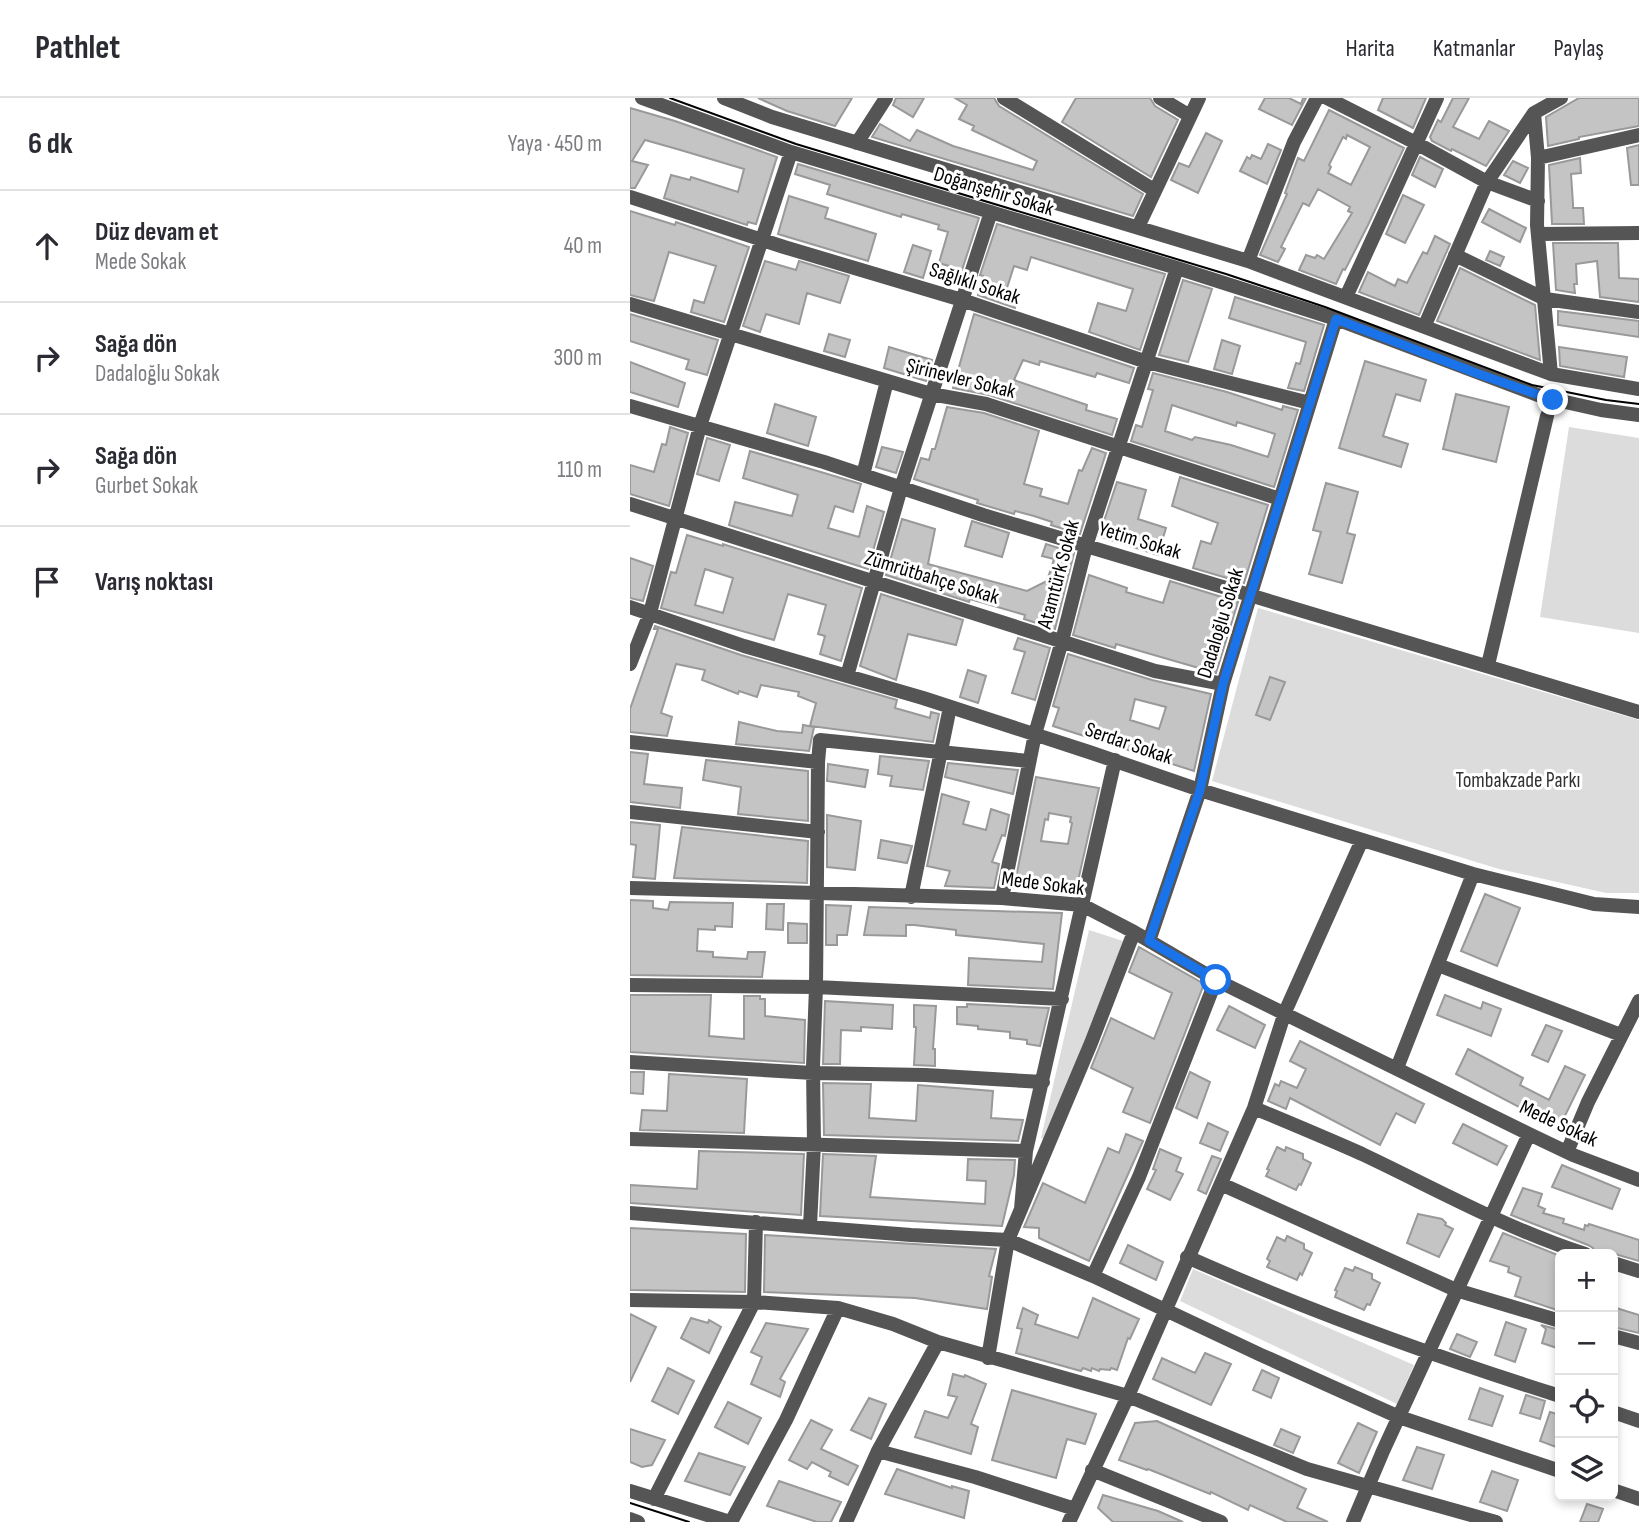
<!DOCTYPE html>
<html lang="tr">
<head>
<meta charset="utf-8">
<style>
  body { margin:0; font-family:"Sofia Sans Condensed",sans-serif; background:#f2f2f3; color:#2b2b33 }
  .controls { position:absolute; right:21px; bottom:21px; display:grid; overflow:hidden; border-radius:10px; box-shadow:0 4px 10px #0003 }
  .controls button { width:63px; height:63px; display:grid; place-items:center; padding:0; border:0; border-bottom:2px solid #e1e1e2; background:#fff; color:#2b2b33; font:35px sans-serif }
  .stop { position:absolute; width:21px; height:21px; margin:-16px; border:5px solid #1a73e8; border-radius:50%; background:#fff }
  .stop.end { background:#1a73e8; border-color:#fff; box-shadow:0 2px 7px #0008 }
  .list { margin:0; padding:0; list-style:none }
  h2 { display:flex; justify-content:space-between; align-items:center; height:91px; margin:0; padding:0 28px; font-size:30px }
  h2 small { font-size:23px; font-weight:400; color:#7c7c81 }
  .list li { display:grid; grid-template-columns:46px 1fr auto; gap:21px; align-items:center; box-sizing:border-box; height:112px; padding:0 28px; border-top:2px solid #e1e1e2 }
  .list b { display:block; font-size:26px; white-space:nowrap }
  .list p { margin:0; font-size:23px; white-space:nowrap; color:#7c7c81 }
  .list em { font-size:23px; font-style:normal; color:#7c7c81 }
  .icon { flex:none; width:38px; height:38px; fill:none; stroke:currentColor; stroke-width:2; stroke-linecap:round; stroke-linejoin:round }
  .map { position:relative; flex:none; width:1009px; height:1424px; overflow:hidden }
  header { display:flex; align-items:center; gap:42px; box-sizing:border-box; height:98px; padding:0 35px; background:#fff; border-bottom:2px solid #e1e1e2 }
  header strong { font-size:33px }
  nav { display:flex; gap:38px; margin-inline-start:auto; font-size:24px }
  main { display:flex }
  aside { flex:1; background:#fff }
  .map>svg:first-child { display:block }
  .green { fill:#dcdcdc }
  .building { fill:#c4c4c4; stroke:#999; stroke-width:2; fill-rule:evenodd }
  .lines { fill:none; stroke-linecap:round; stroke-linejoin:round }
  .minor { stroke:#555; stroke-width:14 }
  .tram { stroke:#000; stroke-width:2 }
  .route { stroke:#1a73e8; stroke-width:9 }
  .labels { text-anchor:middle; stroke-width:6; stroke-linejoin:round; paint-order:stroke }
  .street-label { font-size:21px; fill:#000; stroke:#fff }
  .park-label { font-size:21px; fill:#333; stroke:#fff }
</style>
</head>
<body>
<header>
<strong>Pathlet</strong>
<nav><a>Harita</a><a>Katmanlar</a><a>Paylaş</a></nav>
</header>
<main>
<aside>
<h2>6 dk<small>Yaya · 450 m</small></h2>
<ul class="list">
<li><svg class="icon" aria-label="ahead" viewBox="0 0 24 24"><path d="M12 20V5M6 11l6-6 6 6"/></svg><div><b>Düz devam et</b><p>Mede Sokak</p></div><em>40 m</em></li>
<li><svg class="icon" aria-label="right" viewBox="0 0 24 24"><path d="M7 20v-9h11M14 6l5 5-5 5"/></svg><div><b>Sağa dön</b><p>Dadaloğlu Sokak</p></div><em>300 m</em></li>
<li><svg class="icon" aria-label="right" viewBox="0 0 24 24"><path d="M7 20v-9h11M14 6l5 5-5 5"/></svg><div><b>Sağa dön</b><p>Gurbet Sokak</p></div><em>110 m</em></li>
<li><svg class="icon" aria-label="arrive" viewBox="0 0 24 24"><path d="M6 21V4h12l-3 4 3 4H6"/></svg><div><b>Varış noktası</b></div></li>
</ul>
</aside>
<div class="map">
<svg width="1009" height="1424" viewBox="0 0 1009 1424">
  <rect width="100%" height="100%" fill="#fff"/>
  <!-- green -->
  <path class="green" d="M939 329 1009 340V535L910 519Z
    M628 510 1009 622V795H976L869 771 582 683Z
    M459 832 493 843 416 1041 411 1040Z
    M563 1171 784 1267 767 1306 550 1203Z"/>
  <!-- building -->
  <path class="building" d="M128 0H222L205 28 157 13Z
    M266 0H294L283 19 263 7Z
    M325 0H364L369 8 513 96 503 118 242 39 250 26 280 43 287 32 323 48 403 72 407 63 342 32 344 28 329 21 337 7Z
    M446 0H520L525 8 548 22 521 79 432 24Z
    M635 0H659L671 6 673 0H676L662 27 629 11Z
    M753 0H796L783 30 748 12Z
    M823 0H839L823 29 849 41 859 23 879 33 856 68 822 51 821 53 802 43 800 39 808 22 811 24Z
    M949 0H1009V28L949 39V41L918 48 916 19Z
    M0 10 45 23 147 59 126 126 118 124 117 127 34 100 41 77 60 82 61 79 108 94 114 71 47 51 15 42 2 63 18 67 5 90H0Z
    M699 12 774 50 738 127 715 172 713 171 706 186 669 172 676 157 685 160 687 157 694 161 722 115 718 113 720 109 688 91 679 108 673 105 651 149 655 151 648 164 630 157 657 96 655 95 668 60 674 63ZM717 37 740 49 721 87 698 75 701 69 699 67 713 39 716 41Z
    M576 35 592 43 568 95 541 82 549 65 559 69Z
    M638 46 651 52 637 86 610 73 617 59 620 61 622 57 631 61Z
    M1009 47V87H1001L997 50Z
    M790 59 813 71 805 89 782 77Z
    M950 60 951 75 941 76 943 106V110H953L954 126H922L919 67Z
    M883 63 898 70 890 85 874 77Z
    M168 66 349 120 332 172 309 165 318 134 308 131 309 127 272 116 271 119 197 96 200 87 165 76Z
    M773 97 794 107 775 145 756 136Z
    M159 98 198 110 195 120 246 136 238 163 148 136Z
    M859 111 896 130 890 144 852 124Z
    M0 113 45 127 46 124 119 149 94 224 61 214 64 202 74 205 86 168 39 154 24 203 0 197Z
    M367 126 535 176 510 252 459 234 468 205 496 213 503 191 401 159 397 172 384 168 376 193 389 197 385 210 348 197 353 178 350 177Z
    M805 138 820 146 789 217 729 194 738 174 765 188 768 181 777 185 793 154 797 156Z
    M923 145H988L989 180 1009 181V204L970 199 967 163 946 166 947 186H944L945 195 926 192Z
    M283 147 301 153 293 180 274 174Z
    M860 153 874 159 870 168 856 162Z
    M135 163 166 172 169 163 219 178 210 205 177 195 169 226 136 216 130 234 113 228Z
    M830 170 905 207 910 262 807 223Z
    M553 182 582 191 558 264 529 257Z
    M605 199 694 227 674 293 658 290 666 265 670 266 676 244 599 220Z
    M928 213 1009 223V239L928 227Z
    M0 216 88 242 77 277 56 271 59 262 0 243Z
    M344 216 504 270 499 285 467 275 465 279 410 263 409 267 393 262 384 282 457 307 456 312 487 321 482 337 359 297 323 290Z
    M199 236 220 242 215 259 194 253Z
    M592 242 610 248 602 276 584 271Z
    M259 249 302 262 296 283 254 270Z
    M929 249 997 259 994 279 930 268Z
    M735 263 796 282 790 303 766 296 753 338 778 346 771 369 709 350Z
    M0 264 55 285 48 309 0 294Z
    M523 275 597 294 652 312 653 308 668 312 644 389 501 343 506 327 512 329 523 292 518 291ZM542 307 606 328 607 324 645 336 638 359 601 347 565 339 562 342 535 333Z
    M826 296 879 309 866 364 813 351Z
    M145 306 186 319 178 348 137 335Z
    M317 309 354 315 409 333 394 386 412 391 410 398 438 406 449 372 452 373 462 350 476 355 450 436 421 427 422 424 404 418 385 413 384 416 347 405 348 402 284 381 291 360 299 362 302 351H305Z
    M40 329 58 335 39 408 0 396V367L24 374 32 346 36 347Z
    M77 340 100 347 89 383 67 376Z
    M252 349 273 354 266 375 246 369Z
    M120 353 231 386 223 414 205 408 198 430 229 439 237 408 254 414 238 471 99 427 105 404 162 418 168 397 113 380Z
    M550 379 638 407 614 485 563 470 571 443 581 446 588 425 542 408Z
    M487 384 516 392 508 421 536 430 528 457 469 438Z
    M696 385 728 394 717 435 725 437 712 485 679 476 691 434 683 432Z
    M272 421 305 431 298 466 397 493 417 483 424 461 412 458 416 446 444 455 425 531 394 521 395 517 340 501 339 504 256 477Z
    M342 423 379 435 372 459 335 448Z
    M57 437 93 448V446L232 490 211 563 190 556 195 538 188 536 196 507 158 496 144 542 31 510 41 474 46 475ZM75 471 103 480 93 515 65 507Z
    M0 460 23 468 13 503 0 500Z
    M459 477 497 490 496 494 533 505 540 483 608 504 586 575 486 546 485 550 443 537Z
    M251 496 333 522 326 547 278 536 266 582 230 568Z
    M25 528 111 557 267 602 265 610 300 620 301 614 309 616 303 644 180 628 186 605 168 598 169 594 131 587 127 599 109 593 108 596 72 582 75 572 46 566 31 615 42 619 37 638 0 634V611L28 531H24Z
    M388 540 420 550 405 602 382 595 395 554 384 551Z
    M438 556 522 582 581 596 564 673 423 628 429 610 423 608ZM505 601 536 609 529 631 500 622Z
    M338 572 356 578 348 605 330 599Z
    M640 579 655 584 640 622 626 617Z
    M109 624 147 633 172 635 173 627 184 629 179 653 106 646Z
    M0 654 18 656 14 686 52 690 50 710 0 704Z
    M250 658 299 663 293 692 260 688 262 678 248 676Z
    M76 662 178 673V723L108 716 111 689 73 682Z
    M318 665 388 672 383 696 315 679Z
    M198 666 238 672 235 689 197 683Z
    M406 679 469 690 446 792 384 790ZM419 715 441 719 440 724 442 725 438 746 411 743 415 721 418 722Z
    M312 696 339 704 333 726 356 732 361 711 379 717 375 738 372 737 362 764 369 766 364 790 315 788 320 773 297 768Z
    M197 717 231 723 225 772 197 769Z
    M0 724 30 727 25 781 3 779 6 747 0 746Z
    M52 729 178 743 177 785 44 780Z
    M251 742 282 748 277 765 248 760Z
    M855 796 890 810 867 868 831 853Z
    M0 802 23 803V810L38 812 40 804 103 805 102 829 85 828V832L68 831 67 853 83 854V859L117 861 118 854H135L132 879 0 877Z
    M137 806H154L153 832 136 831Z
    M196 807 221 808 217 837H207V847H196Z
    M239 809 432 815 423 891 338 887 339 860 412 864 414 846 326 837V832L284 827H276V838L234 837Z
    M158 825 177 826V845H158Z
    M509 849 574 886 520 1025 493 1014 503 990 461 970 481 920 524 941 542 895 499 874Z
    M0 897H81L79 938 114 941V898H130V901H135V918L175 922 174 965 0 954Z
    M815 897 851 911 853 904 871 911 861 938 807 917Z
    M195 903 263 907 262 931 231 929V933L211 932 210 966H193Z
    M337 906 419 910 410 948 397 946V942L380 940V934L348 931V928L327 926V909H337Z
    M284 907 306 908 303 951H305V968L284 967 286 929H284Z
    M599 908 635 927 625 950 587 932Z
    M916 927 932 933 918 964 902 957Z
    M670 943 794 1006 785 1025 766 1015 750 1047 660 1000 656 1011 638 1003 645 986 649 988 651 983 667 990 676 971 660 963Z
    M838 951 893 980 890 987 919 1002 935 968 955 977 929 1030 826 976Z
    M0 974H14L13 996 0 995Z
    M560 974 580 984 567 1020 546 1010Z
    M39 976 117 981 114 1035 10 1032 12 1012 37 1013Z
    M193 985 241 986 239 1020 286 1023 288 987 363 993 361 1020 393 1022 388 1043 194 1037Z
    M578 1025 598 1034 590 1053 570 1045Z
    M833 1026 877 1048 867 1067 823 1045Z
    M496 1036 513 1043 459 1163 409 1140V1130L394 1129 413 1085 455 1105 478 1050 489 1055Z
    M647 1049 655 1053 656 1049 673 1056V1061L681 1065 671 1087 669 1086 666 1092 636 1078 639 1072 637 1071Z
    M530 1051 551 1060 546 1073 553 1076 540 1102 517 1091 526 1072 523 1071Z
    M69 1053 174 1056 171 1117 0 1105V1087L67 1091Z
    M193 1056 246 1058 240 1099 355 1106 356 1083 337 1082 338 1061 385 1062 384 1077 372 1128 190 1118Z
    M582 1058 591 1061 576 1096 568 1092Z
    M932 1067 990 1091 982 1111 922 1089Z
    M893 1090 912 1096 908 1108 915 1111 913 1115 934 1121 933 1125 954 1132 955 1127 958 1128 959 1126 1009 1142V1163L985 1156H964L963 1150 958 1147 881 1117Z
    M788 1116 812 1121 816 1125 815 1127 823 1131 809 1159 777 1145Z
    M0 1130 116 1136 115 1194 0 1192Z
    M873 1135 930 1158V1213L885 1198 891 1179 878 1174 879 1169 860 1163Z
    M135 1137 366 1151 359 1178 362 1179 357 1211 285 1200 134 1194Z
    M657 1138 674 1146V1151L682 1155 672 1177 670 1175 667 1182 637 1169 640 1163 637 1161 647 1139 655 1143Z
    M498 1147 533 1164 526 1182 490 1165Z
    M725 1169 742 1176V1181L750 1185 740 1207 737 1206 734 1212 705 1199 707 1193 705 1192 715 1170 723 1173Z
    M463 1200 509 1221 500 1241 498 1240 487 1272 481 1270 480 1272 470 1271 469 1273 462 1270 461 1273 453 1270 451 1273 386 1255 392 1231 387 1230 393 1210 408 1217 405 1226 448 1240Z
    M983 1209 1009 1217V1235L983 1229Z
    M0 1216 26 1229 0 1284Z
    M61 1220 78 1225 79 1222 91 1229 79 1255 51 1240Z
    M876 1224 896 1231 885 1264 865 1257Z
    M136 1225 178 1231 150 1281 155 1284 150 1299 121 1286 132 1259 121 1254Z
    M911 1227 930 1232V1251L912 1245 916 1231Z
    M827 1236 847 1244 840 1259 820 1251Z
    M575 1255 601 1266 581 1307 523 1281 532 1260 565 1275Z
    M38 1270 64 1283 48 1316 22 1303Z
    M632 1272 649 1280 641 1300 623 1292Z
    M323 1276 334 1279 335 1277 356 1286 341 1326 348 1329 341 1356 285 1339 295 1313 318 1320 327 1299 318 1297Z
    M850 1290 873 1298 862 1328 839 1321Z
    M382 1292 466 1316 455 1346 437 1341 426 1380 362 1362Z
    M896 1297 915 1303 910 1321 890 1315Z
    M239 1300 256 1306 241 1341 221 1332Z
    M98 1304 131 1320 118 1346 85 1329Z
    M920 1314 930 1317V1339L926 1349 910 1343Z
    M181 1322 202 1332 191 1351 228 1368 218 1387 199 1378 201 1374 182 1364 177 1371 159 1362Z
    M527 1323 676 1391 667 1410 698 1424H657L620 1407 618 1412 581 1394 580 1396 518 1371 517 1372 489 1362 505 1325Z
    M728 1325 747 1334 729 1375 708 1365Z
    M0 1331 35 1342 22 1367 12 1369 0 1364Z
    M651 1331 670 1339 663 1355 644 1347Z
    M787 1349 814 1357 802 1391 773 1382Z
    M69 1355 115 1369 100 1397 55 1383Z
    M267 1371 322 1390V1388L339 1393 334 1420 255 1396Z
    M862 1373 888 1382 877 1413 850 1404Z
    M149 1383 211 1404 201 1424H187L137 1408Z
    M473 1397 528 1413 553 1424H483L468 1410Z
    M957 1406 973 1411 968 1424H950Z"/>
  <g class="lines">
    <!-- minor -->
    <path class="minor" d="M12 0 161 54 547 170 706 221 913 299 971 312 1009 317
      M94 0 142 19 618 163 921 276 1009 291
      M374 0 524 92
      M530 0 560 18
      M697 0 786 45 857 84 908 103
      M904 15 908 60 907 127 921 276
      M227 45 256 0
      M908 60 1009 37
      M0 99 154 149 332 202 517 264 680 305
      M508 129 569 0
      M909 136 1009 135
      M825 157 915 201 1009 214
      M618 163 664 44 687 0
      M716 199 807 0
      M0 206 301 296 356 306 650 401
      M795 227 857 84 904 15 931 0
      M0 308 194 364 353 417 1009 614
      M233 377 257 283
      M0 406 525 573 593 586
      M0 509 114 548 293 600 459 654 570 692 843 776 964 806 1009 809
      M0 566 20 515 70 328 161 54
      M858 567 917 318
      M217 578 271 390 361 114
      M0 644 188 664
      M0 714 188 734
      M0 790 372 800 452 807 504 834 586 882 899 1036 943 1057 1009 1082
      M281 799 320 609
      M372 800 405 636 432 543 456 448 547 170
      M519 843 570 692 593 586 706 221
      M808 867 991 937
      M0 887 186 889 432 901
      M0 964 183 975 295 977 413 984
      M767 970 843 776
      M624 1010C660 1025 696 1040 732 1056 806 1091 877 1131 955 1156
      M0 1041 396 1053
      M937 1054 958 1004 1009 903
      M591 1086 826 1192 930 1223
      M391 1111 396 1053 485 662
      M0 1115 281 1137 378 1142 463 1178 631 1257 769 1319 930 1373
      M180 1128 184 1046 183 969 186 889 188 664 190 642 399 663
      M557 1159C679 1213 803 1258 930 1298
      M983 1165 1009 1173
      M463 1178 509 1079 586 882
      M0 1202 124 1204 208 1210 263 1226 308 1244 498 1298 677 1371 866 1424
      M983 1238 1009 1245
      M358 1260 378 1142 461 945 504 834
      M983 1314 1009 1323
      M248 1353 345 1379 445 1411
      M462 1372 591 1424
      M983 1392 1009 1401
      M0 1393 100 1424
      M24 1401 124 1204 126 1124
      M0 1421 8 1424
      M101 1424 156 1322 208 1210
      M216 1424 248 1353 308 1244
      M439 1424 498 1298 624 1010 655 914 732 742
      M723 1424 753 1353 899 1036"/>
    <!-- tram -->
    <path class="tram" d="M40 0 166 46 596 176 695 209 902 287 976 302 1009 306
      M0 1405 59 1424"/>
  </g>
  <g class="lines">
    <!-- route -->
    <path class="route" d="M586 882 519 843 570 692 593 586 706 221 846 275 923 302"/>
  </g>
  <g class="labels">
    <!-- street labels -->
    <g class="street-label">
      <text transform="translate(364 93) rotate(17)" y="7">Doğanşehir Sokak</text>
      <text transform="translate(345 185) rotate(18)" y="7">Sağlıklı Sokak</text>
      <text transform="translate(331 280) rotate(14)" y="7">Şirinevler Sokak</text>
      <text transform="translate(510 442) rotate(17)" y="7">Yetim Sokak</text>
      <text transform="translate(428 476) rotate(-75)" y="7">Atamtürk Sokak</text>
      <text transform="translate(302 479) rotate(17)" y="7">Zümrütbahçe Sokak</text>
      <text transform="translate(590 525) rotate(-73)" y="7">Dadaloğlu Sokak</text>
      <text transform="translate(499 645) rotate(19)" y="7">Serdar Sokak</text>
      <text transform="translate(413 785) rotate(7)" y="7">Mede Sokak</text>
      <text transform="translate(929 1025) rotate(25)" y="7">Mede Sokak</text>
    </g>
    <!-- park labels -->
    <g class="park-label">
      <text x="888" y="689">Tombakzade Parkı</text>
    </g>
  </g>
</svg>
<div class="controls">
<button>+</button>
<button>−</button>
<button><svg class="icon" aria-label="locate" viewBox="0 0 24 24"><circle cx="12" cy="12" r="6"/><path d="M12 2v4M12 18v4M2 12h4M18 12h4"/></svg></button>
<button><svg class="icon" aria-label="layers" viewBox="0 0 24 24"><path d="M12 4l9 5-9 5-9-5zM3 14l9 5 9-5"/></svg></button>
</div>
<div class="stop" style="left:586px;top:882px"></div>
<div class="stop end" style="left:923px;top:302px"></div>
</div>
</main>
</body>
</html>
